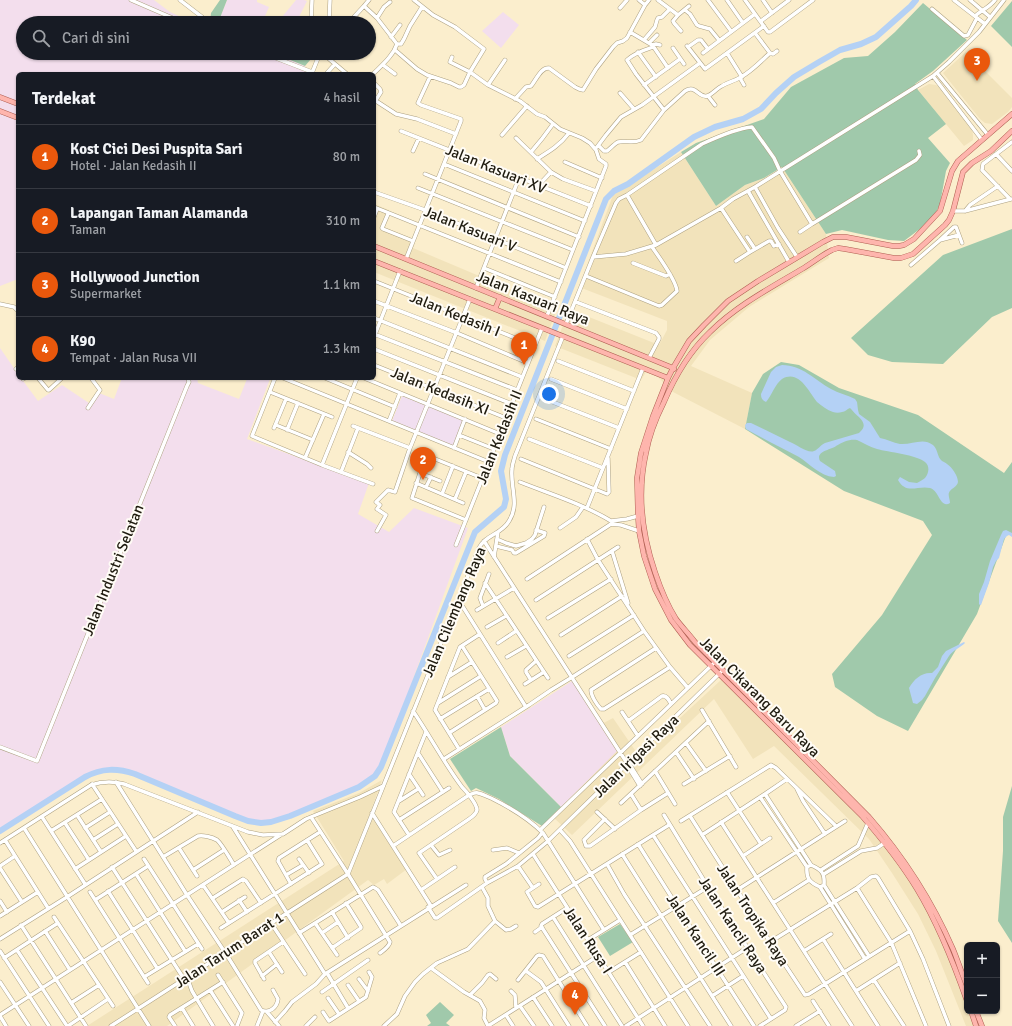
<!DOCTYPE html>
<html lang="id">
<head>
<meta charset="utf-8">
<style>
  body { margin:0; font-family:Signika,sans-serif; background:#20242c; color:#f1f3f6 }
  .controls { position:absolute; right:12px; bottom:12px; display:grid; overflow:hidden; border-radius:6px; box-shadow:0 1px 3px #0004 }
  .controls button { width:36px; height:36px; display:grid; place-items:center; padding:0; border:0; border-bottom:1px solid #363941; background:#171b24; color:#f1f3f6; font:20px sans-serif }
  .you { position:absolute; left:549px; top:394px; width:14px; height:14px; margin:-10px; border:3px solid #fff; border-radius:50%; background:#1a73e8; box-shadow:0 0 0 6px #1a73e833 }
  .badge { display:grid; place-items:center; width:26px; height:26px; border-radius:50%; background:#ea580c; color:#fff; font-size:13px; font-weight:700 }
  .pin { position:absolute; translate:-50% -33px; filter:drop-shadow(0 1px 2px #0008) }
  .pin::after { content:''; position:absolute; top:21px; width:14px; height:12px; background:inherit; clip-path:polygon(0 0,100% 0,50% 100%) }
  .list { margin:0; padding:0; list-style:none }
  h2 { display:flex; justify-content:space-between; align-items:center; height:52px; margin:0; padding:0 16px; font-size:17px }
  h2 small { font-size:13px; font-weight:400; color:#9ea1a6 }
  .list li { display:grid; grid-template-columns:26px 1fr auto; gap:12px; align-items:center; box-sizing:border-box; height:64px; padding:0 16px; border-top:1px solid #363941 }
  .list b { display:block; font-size:15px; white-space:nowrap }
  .list p { margin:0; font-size:13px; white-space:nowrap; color:#9ea1a6 }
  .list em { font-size:13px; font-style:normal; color:#9ea1a6 }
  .icon { flex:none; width:22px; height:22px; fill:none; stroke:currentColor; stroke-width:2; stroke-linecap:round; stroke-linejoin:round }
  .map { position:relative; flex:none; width:1012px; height:1026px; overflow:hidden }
  .search { position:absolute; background:#171b24; box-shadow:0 1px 3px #0004; left:16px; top:16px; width:360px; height:44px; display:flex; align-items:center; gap:10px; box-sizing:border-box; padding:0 14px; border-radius:22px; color:#9ea1a6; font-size:15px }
  .panel { position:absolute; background:#171b24; box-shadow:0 1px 3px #0004; left:16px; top:72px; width:360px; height:308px; border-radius:6px }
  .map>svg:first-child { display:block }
  .built { fill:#f2e3bb }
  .industrial { fill:#f3deed }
  .education { fill:#f1dff0 }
  .green { fill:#a0c9ab }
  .water { fill:#b4d1f5 }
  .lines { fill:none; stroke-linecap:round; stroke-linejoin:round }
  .river { stroke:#b4d1f5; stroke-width:6 }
  .minor-casing { stroke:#ada182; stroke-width:4.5 }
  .major-casing { stroke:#b05f52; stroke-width:5.5 }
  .minor { stroke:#fff; stroke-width:3.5 }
  .major { stroke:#feb5ad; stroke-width:4.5 }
  .labels { text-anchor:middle; stroke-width:4; stroke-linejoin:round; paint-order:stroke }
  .street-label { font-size:15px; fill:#1f1b0f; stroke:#fffcf6 }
</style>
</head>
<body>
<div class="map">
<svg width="1012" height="1026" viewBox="0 0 1012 1026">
  <rect width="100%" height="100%" fill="#fbeecd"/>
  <!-- built -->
  <path class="built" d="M966 52 1012 98V107L1008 112 992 124 985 123 980 119 943 73Z
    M929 84 936 85 940 88 972 129 973 135V140L964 146 918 90Z
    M681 152 716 206 745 185 764 178 782 167 826 234 829 258 749 307 710 340 691 366 752 393 745 429 673 392 658 377 646 372 641 380 555 346 569 309 659 345 667 330V321L579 287 613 195Z
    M374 204 389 210 383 229 415 242 413 248 557 309 545 341 374 272Z
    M722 679 861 819 881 842 901 867 936 926 967 1002V1011H970L976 1026H966L936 951 918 914 892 873 869 839 774 746 753 759 714 699 572 835 552 816 616 751 600 725 613 718 639 756Z
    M382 780 369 816 375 819 384 836 407 869 387 884 384 879 374 885 368 880 167 1026H87L344 861 313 811 359 793Z"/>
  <!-- industrial -->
  <path class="industrial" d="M0 0H154L170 12 181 17 197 23H23V53H284L283 57 305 66 306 74H18V279L0 286Z
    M227 0H257V2L269 7 262 23H218Z
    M296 0H304L307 1 296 23H277Z
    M503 12 519 25 501 48 482 31Z
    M0 348 18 374V378H21L38 401 62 385 89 403 99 393 114 399 122 378H197L198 383 239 399 247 379 249 378H269L270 379 247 439 369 483 358 514 389 532 414 508 468 528 381 767 375 776 359 787 271 822 261 823 248 821 123 770H108L88 775 0 831Z
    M572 681 617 751 561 807 510 756 501 727Z"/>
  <!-- education -->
  <path class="education" d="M402 396 464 420 453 447 392 421Z"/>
  <!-- green -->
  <path class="green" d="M220 0H227L218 23H210L211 13Z
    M1012 1V47L991 26Z
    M923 3 967 40 933 71 915 84 918 90 946 124 928 138 950 163 946 171 940 204 933 219 904 241 888 240 842 230 826 234 782 167 764 178 745 185 716 206 681 152 696 143 764 119 791 87 844 58 868 56 895 32Z
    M284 53H316L305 66 283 57Z
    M1012 229V308L992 317 943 364 892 362 868 355 851 338 943 255Z
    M781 362 799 365 839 388 918 415 1004 473 1012 462V536L1007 533 977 614 908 731 877 716 835 687 832 674 882 615 932 535 923 521 844 491 745 429 752 393 763 374Z
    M501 727 510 756 561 807 542 826 499 799 476 788 471 791 450 759Z
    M1012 786V943L998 921 1003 851V817Z
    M620 924 633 942 610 956 598 937Z
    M440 1002 454 1015 446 1023 450 1026H427L431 1023 426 1015Z"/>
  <!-- water -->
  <path class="water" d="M782 365C802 365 815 380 831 389 838 393 847 395 855 399L857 402 858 410 859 414 870 422 880 438C887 439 893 443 900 444 912 445 923 437 933 445 938 449 937 457 942 461 944 462 946 463 947 464 952 467 958 476 958 482 957 487 952 488 950 491 947 494 950 499 950 503 940 509 939 490 930 488 918 485 906 495 898 480L900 477 909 482 917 483C920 481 923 480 925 478 929 473 930 466 925 462 917 455 888 452 877 449 870 447 864 443 857 440 849 439 843 442 836 446 831 450 815 451 820 461L835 471 836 476 834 477C820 476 810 464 799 457 782 448 764 439 746 429L745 425 747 423H751L790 442C796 444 808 454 814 451 818 450 820 445 825 443L859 433C871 423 857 417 851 409L850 408C847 409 845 412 842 412 839 413 836 413 833 412 827 410 822 406 817 402 809 392 799 369 782 379 775 384 772 395 766 402 762 400 761 398 761 394L771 372 776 367Z
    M1006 530 1012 533V537L1009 535 1007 536 1004 539 999 558 996 561 993 567 989 583 981 605H980L979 604V594L984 582 990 561 1001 535 1003 531Z
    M964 642 965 643C960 648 953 650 949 656L935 678 925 696 922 700 917 704 913 703 909 688C914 679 922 672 932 673L938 667 942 656 946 651Z"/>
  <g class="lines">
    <!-- river -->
    <path class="river" d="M0 831 85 777C102 768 117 768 135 774L235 816 248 821 261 823 271 822 290 816 359 787 375 776 381 767 475 532 504 507 506 499 501 471 505 455 606 199 614 191 628 184 694 137 715 127 743 119 761 109 776 93 794 77 819 62 840 50 861 44 876 37 911 6 916 0"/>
    <defs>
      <path id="minor" d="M131 0 184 23
        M180 0 202 17 207 23
        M369 0 364 6 377 18 397 44C393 56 382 65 373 74
        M414 0 433 15 455 27 484 49 470 72 488 85 520 101 537 114 545 117 560 129 582 138 590 143 596 150 599 159 606 164V166L547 316
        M639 0 645 5
        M658 0 678 15
        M708 0 731 31
        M727 0 743 23
        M745 0 768 32H770L813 0
        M763 0 772 13
        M954 0 985 24
        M970 0 990 17
        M620 8 627 0
        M932 9 964 36 968 35 977 18
        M685 10 690 14 697 25 699 26 710 29 719 40
        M975 16C982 10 990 7 995 0
        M353 18 364 6
        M377 18 384 7 390 2
        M761 21 789 0
        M311 23 312 0
        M329 23 330 0
        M681 31 674 23 673 21 678 15 689 6
        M630 32 652 45 656 44 660 45
        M755 33 770 53 773 54 777 51
        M391 37 400 25
        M644 40 655 27 657 20 658 18 662 17 670 9
        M649 43 657 35
        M397 44H401L404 39 410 26 422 7
        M653 46 668 68
        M687 46 705 69 764 26
        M653 47C644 50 634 53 627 60L636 74 664 110
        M688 47 698 40H701L708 49
        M673 48 684 64
        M395 50 417 69 427 75 451 83 459 87H461L464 85 470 72 450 62 452 57
        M638 52 656 77
        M263 53 312 72
        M322 53 347 74
        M703 53 755 14
        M727 53 742 77
        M383 65 395 74
        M312 73 320 53
        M937 73 988 135
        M326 74 335 64
        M933 76 982 140
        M740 78 744 85
        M374 83 380 89 381 92 374 103
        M488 85 505 60
        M644 85 680 59
        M620 93 634 109
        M708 96 715 105
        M515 99 526 87 531 86C536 80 541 67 549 68L575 87 579 89 583 90 596 69 613 47 617 43 623 41 627 38 645 5 649 0
        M376 101 396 114 417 119 456 134
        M401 131 591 206
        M502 135 527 106
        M516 138 551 172 538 186
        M599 146 604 151H607C610 149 614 144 618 142 625 140 632 144 641 140L664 110 685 91C696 84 698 98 707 96 712 95 717 88 722 86 728 82 735 81 741 77 752 71 761 61 770 53
        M597 147 606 135 621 117 642 105 700 63
        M413 151 419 138
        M531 152C539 143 546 134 553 124
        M996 154 1012 171
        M537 159C550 151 560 145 569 133
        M565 162 602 178
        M444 164 585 221
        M551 172 563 179 596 191
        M425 174 579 237
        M755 187 778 228 797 257
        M418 188 573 250
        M748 191 789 262
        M374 192 425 210 566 268
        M627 195 656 245
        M1010 199 982 170 983 164 1012 142
        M374 207 561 282
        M721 208 750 252 736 261
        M953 211H965L1011 199
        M965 211 970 205 998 186
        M388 214 382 228 383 229 413 241
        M374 217 377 209
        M800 232 812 224
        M747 237 755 249
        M940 240 959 235
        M750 252 769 241H771L774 246 779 244
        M593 257 626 254 656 245 721 208 733 199 755 187 933 76 949 62 979 32 1004 0
        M406 259 461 121V119L421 105 418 103 430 77
        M633 263 666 276 670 274
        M911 265 940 240 954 227H956L962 243
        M484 268 555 297
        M586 276 659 306 662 305 677 291C676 280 659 257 652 247
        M374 281 535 346
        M476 288 519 178
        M374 301 457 333 528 363
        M576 302 656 333 659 337V339L649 358
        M0 304 14 307 18 311
        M374 318 522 377
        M566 324 593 257 616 203 619 199 627 195 702 144C715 138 738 128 752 127L774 158 780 171 812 224 916 160 920 155 919 151
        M374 334 517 390
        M374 337 400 271
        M374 349 512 404
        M558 361 634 391
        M374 365 506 418
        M16 369 18 367
        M38 378 48 390H49L62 378
        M275 378 252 436 322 465 373 484
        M283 378 489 462
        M325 378 395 407
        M364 378 500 434
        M23 379 25 378
        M551 379 627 409
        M270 392 332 417
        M545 399 619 428
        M88 408 100 390 91 378
        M536 419 611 449
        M389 421 400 393
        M276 425 313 440
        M353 426 410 448
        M274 428 286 399
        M287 430 298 403
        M459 435 494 449
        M529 439 603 468
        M454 448 465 419
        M348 452 367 464 371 468
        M423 454 482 478
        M427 456 420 473 412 498 466 520
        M305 458 324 414
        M521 459 607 494 609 492 608 458
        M322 465 357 378
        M341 472 358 428
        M420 473 440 481
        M520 482C550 494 583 504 611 521
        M416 483 463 503
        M426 487 431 477
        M442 494 453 466
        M455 499 466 472
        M587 508 643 368
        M611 521 627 519 638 516
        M611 524 621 525 639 531
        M560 528 576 517 583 507
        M377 531 386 515 377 509 380 505 376 502 388 490 395 492 410 448 470 299
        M497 539 506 543 516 546 526 543 532 539 535 535 544 507
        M587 539 598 560 644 631 670 667 688 688
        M484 541 625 760
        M456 545 542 328
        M496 546 512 550 514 553H516L544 536 545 533 536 530
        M612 551 628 603
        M494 557 498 532
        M527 579 611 524
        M485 583 548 678
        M536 600 618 547
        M483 606 480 598 489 574
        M463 607 526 707
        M477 610 514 588
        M548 618 611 579
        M487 627 506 616
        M561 635 622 596
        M498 643 516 631
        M656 648 591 690C591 696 597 705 601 709H604L670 667
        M569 656 634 615
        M507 657 526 646
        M448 677 472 662
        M531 680 526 672V670L536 661
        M525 684 544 672
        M477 696 485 710
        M438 703 481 676
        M702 710 736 767
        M413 711C430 736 444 763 462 787 466 791 477 804 477 810 476 814 472 817 469 819L419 853 437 879
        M622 712 638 736
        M440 719 489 689
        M628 721 662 696C667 695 669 700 671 704
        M449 733 496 703 497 701 462 646
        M686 743 706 771
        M0 747 37 761 187 386 189 382 188 378
        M459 749 435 710 460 647 480 634
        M676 752 694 779
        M418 753 443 792
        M444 759 529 705 551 690 574 676 644 631
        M628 762 642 784
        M626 763 640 786
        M655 771 675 804
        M409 774 423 795
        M116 782 187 895 228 957 261 1010C270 1014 277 1007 278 999L273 990
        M92 784 136 851
        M684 784 730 756
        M797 789 803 801 825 834
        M727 792 761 844
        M631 794 641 810
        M765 794 811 865C822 870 825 873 824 885L820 887C809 882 806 878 807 867L811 865
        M760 797 807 867
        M399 801 418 789
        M621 803 709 721
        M597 812 615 829
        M372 813 431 906
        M77 815 101 852
        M664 815 708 887 786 1007 785 1010 760 1026
        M690 816 770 942 805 995 809 994 910 931
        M42 817 85 884
        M311 817 348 874 390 942C389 947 384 950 380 953
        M605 819 584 840 586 846H590L641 810 668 793
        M399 820 449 788
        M681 821 771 765 776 768 836 826
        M721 822 852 1026
        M65 823 89 860
        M233 827 325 974
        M24 828 149 1026
        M85 828 110 812
        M540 830 715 662
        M560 830 570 841 688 1026
        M51 831 102 799
        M409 835 394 812 426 732
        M653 835 771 1019
        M702 835 765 794 787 779
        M5 840 48 908
        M93 840 118 824
        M0 843 91 785C103 781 112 781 124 784L248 832 263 835 283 834 306 819 360 797 383 786
        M638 844 696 936 754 1026
        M431 845 439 855 450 850
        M393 846 469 795C472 794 475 792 478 793 483 794 488 797 493 799 511 808 529 819 543 833L604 930
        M179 848 197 876
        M493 850 507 848 519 853
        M533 854 643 1026
        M622 854 731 1026
        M743 856 770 838
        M163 857 198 836C203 835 212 837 217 840 222 844 230 859 234 865
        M144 859 202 949
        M299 859 309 873
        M607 864 624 894 710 1026
        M0 866 15 856
        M518 866 533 888
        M112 867 184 979
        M0 868 22 902
        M75 869 126 836
        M193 870 224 850
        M821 870 858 846 868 823
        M136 874 185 951
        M348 874 479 548C485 535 502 534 509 521 520 504 510 487 512 469 512 465 514 460 515 456L563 336
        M824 874 861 851 877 848 886 842
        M286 875 303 865
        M487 883 485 879V877L506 864 538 838 542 833
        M291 884 278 861 279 858 320 832
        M539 884 527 892 535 906 538 907 669 825
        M203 885 229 923
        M824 885 869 956
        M820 887 865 959
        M857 888 891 942 926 1026
        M421 890 455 867
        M737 890 845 821
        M108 891 157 968
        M90 892 148 983
        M213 898 243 879 246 881 261 903
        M95 900 148 866
        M239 900 247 912
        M0 901 7 912
        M773 903 809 880
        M428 907 435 918H437L487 883 518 866 548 841 723 670
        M567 908 542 924 541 926 605 1026
        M222 912 245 897
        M332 912 348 938
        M0 916 38 892
        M54 917 113 1006
        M553 917 622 1026
        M495 921 506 930 511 929 516 926
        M271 923 305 974
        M315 923 337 955
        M21 925 86 1026
        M221 928 322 864 307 840
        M45 931 70 970
        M535 932 542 927
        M299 933 373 887 375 888 378 890 401 926
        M322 933 338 922
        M630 935 708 887
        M0 939 67 897 198 812
        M823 939 878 1026
        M588 940 620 920
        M770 942 857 888 871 877 876 876 878 878 910 931 923 959 949 1026
        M332 948 361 928V927L346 903
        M17 950 67 1026
        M0 951 49 1026
        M804 951 831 934
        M269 952 282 972
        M4 958 58 923
        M625 962 665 1026
        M431 968 464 992 480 1001 485 1010 484 1018 488 1026
        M526 971 541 982 569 1026
        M609 972 641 952
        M327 973 348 1008
        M218 975 242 1013 237 1026
        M262 976 277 964
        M144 977 198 944
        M187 977 192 991 213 1026
        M264 979 255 963V961L283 942
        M359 979 368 991
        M518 980 537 956 539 955 543 956 587 1026
        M874 980 904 1026
        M0 982 29 1026
        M348 985 359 1001
        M210 990 233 1026
        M511 991 515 995 516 1008
        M856 991 900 963
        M322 992 368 960
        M470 995 482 983 488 975 490 974 496 979
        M712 996 743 976
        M533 997 552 1026
        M328 998 339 1014
        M813 1001 829 1026
        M71 1003 99 985
        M520 1006 534 1026
        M182 1008 193 1026
        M267 1012 279 1026
        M323 1012 329 1021 366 997 372 977 369 972
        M0 1015 282 834
        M506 1015 513 1026
        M0 1016 6 1026
        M275 1022 285 1011 292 1002 316 984 325 974 466 885
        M68 1026 108 999
        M111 1026 348 874
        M175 1026 169 1017 170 1015 223 982
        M257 1026 263 1011
        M306 1026 315 1017
        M384 1026 397 1014 405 996 415 982 423 974 437 963 468 949 495 921 488 906V898L482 887
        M488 1026 598 956
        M626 1026 747 948
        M796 1026 820 1011"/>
      <path id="major" d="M0 97 18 104
        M0 111 18 118
        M374 246 673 368 674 369
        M374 261 668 378
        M495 309 500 297
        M967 986C962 974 958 961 953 949 932 901 903 856 869 817L695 642C689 634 682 627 676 619 668 606 660 587 655 572 642 534 637 493 646 453 649 436 656 418 664 402 675 376 689 352 710 332 736 306 770 288 802 269 812 263 822 255 832 250L838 248 845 249 894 258H901L913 254 945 225 949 220 953 211 963 172 972 163 991 151 1012 131
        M967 1001C954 964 937 922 917 889 901 863 882 839 862 816L690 645 671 620 655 589 644 556 639 531 638 516 637 478 641 453 653 416 668 378 673 368 689 341 704 325 728 301 758 281 823 242 833 237H846L893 246H899L904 245 914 239 940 211 952 171 958 161 1012 114
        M971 1011 976 1026
        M976 1011 982 1026"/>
    </defs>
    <!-- minor casing -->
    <use href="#minor" class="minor-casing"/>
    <!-- major casing -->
    <use href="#major" class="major-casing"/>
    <!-- minor -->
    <use href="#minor" class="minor"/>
    <!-- major -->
    <use href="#major" class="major"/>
  </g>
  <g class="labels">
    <!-- street labels -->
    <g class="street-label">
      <text transform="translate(496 169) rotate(22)" y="5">Jalan Kasuari XV</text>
      <text transform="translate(470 229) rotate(22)" y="5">Jalan Kasuari V</text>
      <text transform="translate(533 298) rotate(22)" y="5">Jalan Kasuari Raya</text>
      <text transform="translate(455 314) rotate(22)" y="5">Jalan Kedasih I</text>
      <text transform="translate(440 391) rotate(22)" y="5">Jalan Kedasih XI</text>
      <text transform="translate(499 437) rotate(-68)" y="5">Jalan Kedasih II</text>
      <text transform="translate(113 570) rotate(-68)" y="5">Jalan Industri Selatan</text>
      <text transform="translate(454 612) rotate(-67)" y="5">Jalan Cilembang Raya</text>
      <text transform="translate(760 697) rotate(45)" y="5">Jalan Cikarang Baru Raya</text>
      <text transform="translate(636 756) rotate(-44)" y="5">Jalan Irigasi Raya</text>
      <text transform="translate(753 915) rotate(57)" y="5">Jalan Tropika Raya</text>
      <text transform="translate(733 925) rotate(57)" y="5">Jalan Kancil Raya</text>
      <text transform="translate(696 935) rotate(57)" y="5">Jalan Kancil III</text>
      <text transform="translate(588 940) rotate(57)" y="5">Jalan Rusa I</text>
      <text transform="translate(229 950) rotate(-33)" y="5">Jalan Tarum Barat 1</text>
    </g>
  </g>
</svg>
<div class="controls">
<button>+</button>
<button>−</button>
</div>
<div class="you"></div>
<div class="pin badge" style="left:524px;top:365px">1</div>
<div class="pin badge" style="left:423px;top:480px">2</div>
<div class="pin badge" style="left:977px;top:81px">3</div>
<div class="pin badge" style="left:575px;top:1015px">4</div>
<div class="search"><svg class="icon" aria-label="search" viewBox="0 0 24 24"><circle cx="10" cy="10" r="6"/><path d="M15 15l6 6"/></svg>Cari di sini</div>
<section class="panel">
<h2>Terdekat<small>4 hasil</small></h2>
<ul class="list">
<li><span class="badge">1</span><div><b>Kost Cici Desi Puspita Sari</b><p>Hotel · Jalan Kedasih II</p></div><em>80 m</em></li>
<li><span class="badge">2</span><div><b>Lapangan Taman Alamanda</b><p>Taman</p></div><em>310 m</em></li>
<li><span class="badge">3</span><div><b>Hollywood Junction</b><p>Supermarket</p></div><em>1.1 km</em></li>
<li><span class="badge">4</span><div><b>K90</b><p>Tempat · Jalan Rusa VII</p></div><em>1.3 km</em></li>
</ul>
</section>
</div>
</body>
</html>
